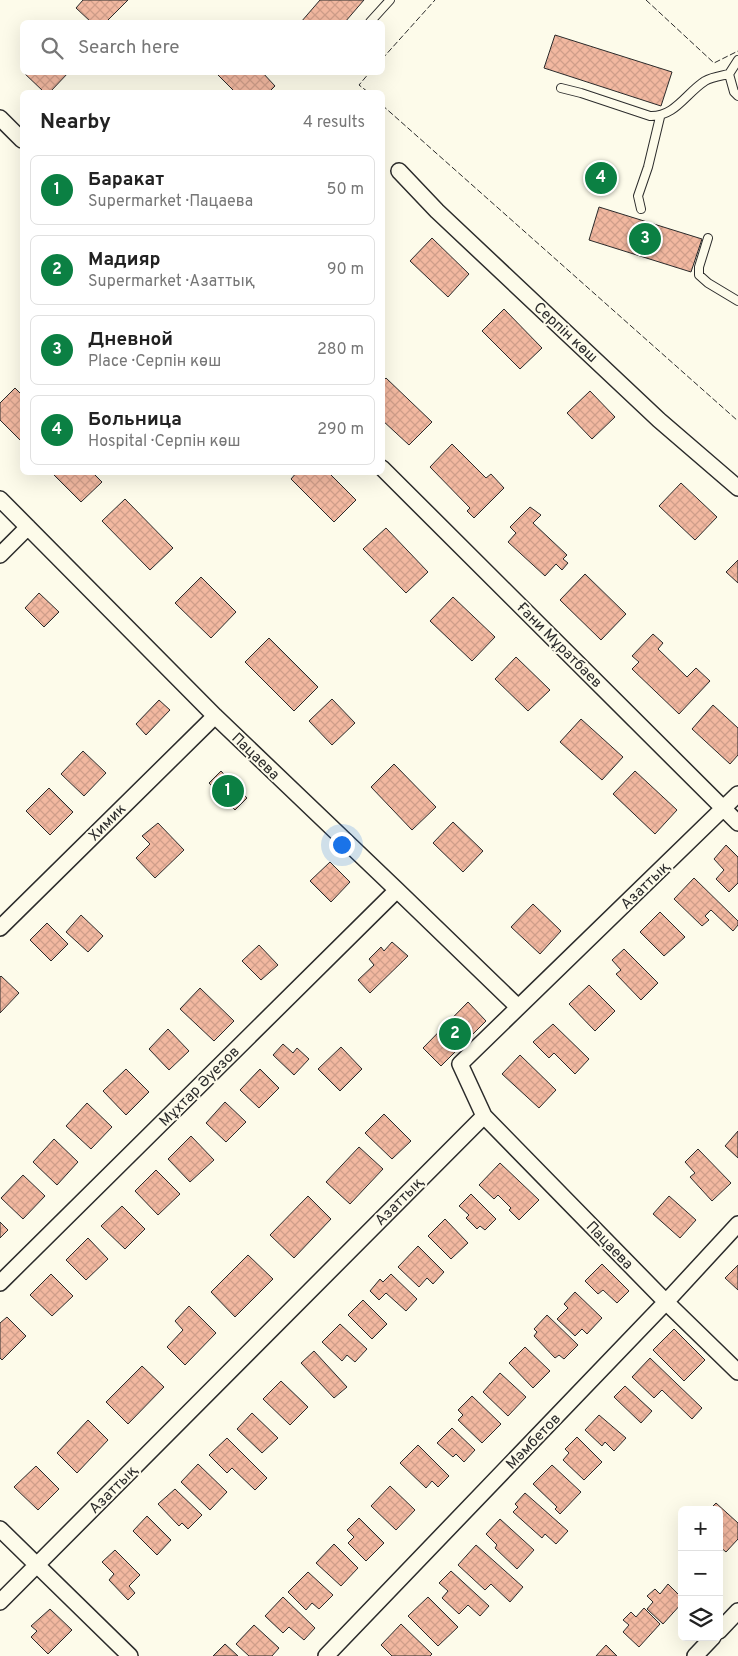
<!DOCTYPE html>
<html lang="en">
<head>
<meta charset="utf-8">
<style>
  body { margin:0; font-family:Overpass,sans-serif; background:#f2f2f2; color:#222 }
  .controls { position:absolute; right:15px; bottom:15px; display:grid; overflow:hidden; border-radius:8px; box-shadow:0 5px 20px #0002 }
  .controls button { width:45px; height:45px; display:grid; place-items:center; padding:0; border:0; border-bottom:1px solid #e0e0e0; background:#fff; color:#222; font:25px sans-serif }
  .you { position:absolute; left:341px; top:844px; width:18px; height:18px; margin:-12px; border:4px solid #fff; border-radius:50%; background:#1a73e8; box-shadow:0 0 0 8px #1a73e833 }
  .badge { display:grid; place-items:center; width:32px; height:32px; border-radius:50%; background:#0b8043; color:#fff; font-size:16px; font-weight:700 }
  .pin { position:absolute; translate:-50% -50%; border:2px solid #fff; box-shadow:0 1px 5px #0006 }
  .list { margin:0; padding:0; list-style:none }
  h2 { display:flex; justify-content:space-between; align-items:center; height:65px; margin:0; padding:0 20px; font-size:21px }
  h2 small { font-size:16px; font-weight:400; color:#767676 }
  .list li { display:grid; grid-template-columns:32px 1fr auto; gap:15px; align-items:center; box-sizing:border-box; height:70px; margin:0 10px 10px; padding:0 10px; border:1px solid #e0e0e0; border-radius:8px }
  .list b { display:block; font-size:19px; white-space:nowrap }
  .list p { margin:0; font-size:16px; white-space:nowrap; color:#767676 }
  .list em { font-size:16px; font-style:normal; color:#767676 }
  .icon { flex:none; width:28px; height:28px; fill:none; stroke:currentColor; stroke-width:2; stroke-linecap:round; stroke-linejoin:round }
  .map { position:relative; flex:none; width:738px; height:1656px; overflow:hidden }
  .search { position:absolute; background:#fff; box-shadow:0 5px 20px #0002; left:20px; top:20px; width:365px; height:55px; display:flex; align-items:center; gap:12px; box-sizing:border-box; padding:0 18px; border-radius:8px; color:#767676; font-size:19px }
  .panel { position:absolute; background:#fff; box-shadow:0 5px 20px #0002; left:20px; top:90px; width:365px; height:385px; border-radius:8px }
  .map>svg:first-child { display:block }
  .building { fill:url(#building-cross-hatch); stroke:#2b2b2b }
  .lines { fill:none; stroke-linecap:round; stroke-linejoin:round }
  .lane-casing { stroke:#2b2b2b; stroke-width:10 }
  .street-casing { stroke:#2b2b2b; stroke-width:18 }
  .lane { stroke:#fdfbea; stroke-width:8 }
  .street { stroke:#fdfbea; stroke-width:15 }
  .fence { stroke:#2b2b2b; stroke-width:1; stroke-dasharray:6 2.5; stroke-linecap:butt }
  .labels { text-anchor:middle; stroke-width:4; stroke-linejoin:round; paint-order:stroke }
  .street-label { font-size:15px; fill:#2b2b2b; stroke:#fdfbea }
</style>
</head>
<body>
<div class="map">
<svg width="738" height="1656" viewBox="0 0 738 1656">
  <defs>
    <pattern id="building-cross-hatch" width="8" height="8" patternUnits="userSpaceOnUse" patternTransform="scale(1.25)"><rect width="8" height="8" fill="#f2b8a0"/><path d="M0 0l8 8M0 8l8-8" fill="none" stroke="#d09e8a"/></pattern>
  </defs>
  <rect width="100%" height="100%" fill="#fdfbea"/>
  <!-- building -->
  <path class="building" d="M83 0H128L106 22H91L76 8Z
    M320 0H364L345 22H301Z
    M555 35 672 72 661 106 544 68Z
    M23 72H69L50 92H44Z
    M215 72H262L275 86 269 92H235Z
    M599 207 702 239 691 272 589 240Z
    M432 238 469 274 448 297 410 261Z
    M504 309 542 348 520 369 482 331Z
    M386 378 432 422 409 445 382 420V382Z
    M15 388 22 395V442L0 420V403Z
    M590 391 615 417 592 439 567 413Z
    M452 444 486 478 491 474 504 488 474 518 467 511 470 508 430 467Z
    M54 472H92L102 482 81 502 53 474Z
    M297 472H328L356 500 334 522 291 479Z
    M681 483 717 517 695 540 659 506Z
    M125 499 173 548 150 570 102 521Z
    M530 507 541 515 533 523 567 555 563 559 568 563 562 570 556 564 545 576 508 542 516 533 510 527Z
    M386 528 428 572 406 593 363 549Z
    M738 560V583L726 572Z
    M585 574 626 614 601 640 560 600Z
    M201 577 236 612 211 638 175 603Z
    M39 593 59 612 44 627 25 608Z
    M453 597 495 637 472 661 430 621Z
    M653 634 663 643 658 649 687 677 696 668 710 681 679 714 632 669 639 662 632 656Z
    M269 638 318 687 294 711 245 662Z
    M516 657 550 690 528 711 495 679Z
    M332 699 355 723 332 745 309 721Z
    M159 700 170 710 146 735 136 724Z
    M713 705 738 728V755L730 764 692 729Z
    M581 719 623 757 602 780 560 742Z
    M83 751 106 773 84 796 61 774Z
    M394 764 436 807 412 830 371 787Z
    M221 771 247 798 235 810 209 783Z
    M635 771 677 810 655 834 613 794Z
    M49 788 73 812 50 835 26 811Z
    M453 822 483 851 463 872 433 843Z
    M158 823 184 850 155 878 136 858 150 844 142 836Z
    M726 845 738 857V883L729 892 716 879 724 870 714 859Z
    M330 862 350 882 331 902 310 881Z
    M694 878 738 921V925L733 931 711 910 705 916 709 920 702 926 674 899Z
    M533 904 561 931 540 954 511 927Z
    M660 912 685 937 664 956 640 932Z
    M81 915 103 936 88 952 66 932Z
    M47 923 68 944 51 961 30 940Z
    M392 942 408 956 370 993 358 980 374 965 369 959 381 947 384 951Z
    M259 945 278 965 261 980 242 961Z
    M624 949 658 983 641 1000 616 974 621 970 612 960Z
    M1 976 19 993 0 1013V977Z
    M589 985 615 1011 595 1031 569 1004Z
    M200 988 234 1021 214 1041 180 1009Z
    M468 1002 486 1021 441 1066 423 1048Z
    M553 1024 589 1059 575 1074 554 1053 549 1058 533 1042Z
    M168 1029 189 1051 169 1070 149 1049Z
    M283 1044 293 1053 297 1048 309 1059 294 1075 273 1055Z
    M341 1047 362 1069 340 1091 318 1069Z
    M520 1055 556 1090 539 1108 502 1074Z
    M126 1069 149 1092 126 1115 103 1091Z
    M260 1069 279 1088 259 1108 240 1090Z
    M225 1102 246 1122 226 1142 206 1123Z
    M87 1103 112 1127 91 1149 66 1126Z
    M384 1114 411 1141 392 1159 365 1133Z
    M738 1131V1158L725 1146Z
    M191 1136 214 1160 190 1182 168 1159Z
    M54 1139 78 1162 57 1185 33 1162Z
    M359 1147 383 1169 350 1204 326 1182Z
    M698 1149 731 1183 712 1201 690 1177 695 1173 685 1162Z
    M500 1163 539 1200 519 1220 509 1210 511 1208 498 1195 494 1199 479 1185Z
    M156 1170 180 1194 158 1215 135 1191Z
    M23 1175 45 1196 23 1219 1 1198Z
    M471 1194 496 1219 485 1230 480 1226 477 1229 466 1218 469 1215 459 1206Z
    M308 1196 331 1219 294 1258 270 1235Z
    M669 1196 696 1220 680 1238 653 1214Z
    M122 1206 145 1229 125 1249 101 1226Z
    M445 1219 468 1243 451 1259 428 1236Z
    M0 1222 8 1230 0 1238Z
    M88 1238 108 1259 86 1280 66 1260Z
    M418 1246 444 1272 433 1284 427 1278 419 1287 398 1267Z
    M248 1255 273 1279 235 1317 211 1292Z
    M602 1264 629 1291 617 1303 603 1290 598 1294 585 1281Z
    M738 1265V1290L725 1278Z
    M51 1274 73 1296 52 1316 30 1295Z
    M391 1274 417 1299 406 1311 386 1293 379 1300 370 1291 380 1279 383 1282Z
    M575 1292 602 1318 587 1334 582 1329 575 1336 557 1319 568 1308 564 1304Z
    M363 1300 387 1324 372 1339 348 1315Z
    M189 1306 216 1333 185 1365 167 1347 183 1330 175 1321Z
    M547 1315 578 1345 564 1359 559 1355 555 1358 534 1336 537 1332 534 1329Z
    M7 1317 26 1336 2 1360 0 1358V1323Z
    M340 1324 367 1349 355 1362 347 1355 342 1361 322 1342Z
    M674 1329 705 1360 684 1381 653 1350Z
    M525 1347 550 1371 533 1388 509 1363Z
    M314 1351 347 1387 334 1398 301 1363Z
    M650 1358 702 1408 692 1419 662 1390 654 1398 632 1377Z
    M142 1366 164 1387 128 1424 106 1402Z
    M500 1373 526 1397 508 1416 483 1392Z
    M281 1381 308 1407 290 1425 263 1399Z
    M625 1386 652 1411 641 1423 614 1397Z
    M472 1396 501 1424 482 1443 458 1420 463 1415 458 1410Z
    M252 1413 278 1438 262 1453 237 1429Z
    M599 1415 626 1438 614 1451 605 1442 602 1446 585 1430Z
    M88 1420 108 1440 77 1473 57 1453Z
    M452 1428 475 1450 464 1462 456 1454 453 1457 437 1443Z
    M577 1437 602 1462 584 1480 563 1460 569 1453 565 1449Z
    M227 1438 267 1478 255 1490 232 1468 227 1473 209 1455Z
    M418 1445 449 1476 438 1487 432 1481 426 1488 400 1463Z
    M198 1464 227 1492 210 1510 181 1482Z
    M552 1465 581 1492 560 1514 555 1509 557 1507 533 1484Z
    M36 1466 59 1489 38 1510 14 1487Z
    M390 1486 415 1510 396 1530 371 1506Z
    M175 1489 202 1515 188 1529 182 1523 179 1526 158 1504Z
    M525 1493 568 1531 556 1544 545 1534 542 1538 513 1512 518 1507 515 1504Z
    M716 1503 738 1523V1539L726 1552 719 1546V1510H709Z
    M147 1516 171 1540 157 1555 133 1531Z
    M359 1518 384 1543 366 1561 348 1543 354 1537 347 1530Z
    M500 1519 534 1550 517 1569 495 1548 497 1545 486 1534Z
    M334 1544 358 1568 341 1586 316 1563Z
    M476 1545 523 1587 510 1602 491 1584 485 1590 458 1565Z
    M115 1550 140 1575 129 1586 135 1593 128 1600 109 1580 114 1574 102 1562Z
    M451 1571 489 1606 480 1616 468 1605 459 1614 442 1598 448 1591 439 1583Z
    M308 1572 333 1595 319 1609 312 1603 306 1610 288 1592Z
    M668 1584 682 1598V1603L663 1624 647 1609 653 1602 647 1596 655 1589 660 1594Z
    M283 1597 315 1628 304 1640 289 1627 283 1633 265 1616Z
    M428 1597 458 1627 438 1646 408 1616Z
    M644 1608 660 1624 639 1647 623 1632 629 1625 623 1620 631 1612 636 1617Z
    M50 1609 72 1630 48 1654 31 1637 37 1631 31 1626Z
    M401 1624 432 1654 430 1656H392L381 1645Z
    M254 1625 279 1648 272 1656H249L236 1644Z
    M225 1644 238 1656H213Z
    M606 1645 617 1656H596Z"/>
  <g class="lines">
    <defs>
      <path id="lane" d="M370 22 390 0
        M738 60 729 74 734 92 738 96
        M561 88 581 93 650 116C675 117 686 93 705 81 712 77 721 76 729 74
        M641 209 638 196 648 167 660 117
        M708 238 699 267V275L708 283 738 301"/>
      <path id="street" d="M0 118 22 140
        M399 171 437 211 659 420 738 488
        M382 468 738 823
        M0 499 215 716 397 890 518 1007
        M0 555 28 527
        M0 928 215 716
        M484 1116 666 1302 738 1372
        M0 1283 397 890
        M0 1529 130 1656
        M0 1602 484 1116 460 1064 738 794
        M719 1631 738 1611
        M326 1656 666 1302 738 1224
        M695 1656 713 1637"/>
    </defs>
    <!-- lane casing -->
    <use href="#lane" class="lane-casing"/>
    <!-- street casing -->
    <use href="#street" class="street-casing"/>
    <!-- lane -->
    <use href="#lane" class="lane"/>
    <!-- street -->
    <use href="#street" class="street"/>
    <!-- fence -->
    <path class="fence" d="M646 0 714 63 738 51
      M382 59 435 0
      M368 92 359 85 370 72
      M382 105 738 421"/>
  </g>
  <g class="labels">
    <!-- street labels -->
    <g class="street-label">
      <text transform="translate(566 332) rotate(43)" y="5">Серпін көш</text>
      <text transform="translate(560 645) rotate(45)" y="5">Ғани Мұратбаев</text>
      <text transform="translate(256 756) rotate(44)" y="5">Пацаева</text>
      <text transform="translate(107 822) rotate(-45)" y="5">Химик</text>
      <text transform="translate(645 885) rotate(-44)" y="5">Азаттық</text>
      <text transform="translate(199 1086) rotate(-45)" y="5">Мұхтар Әуезов</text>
      <text transform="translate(399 1201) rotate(-45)" y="5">Азаттық</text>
      <text transform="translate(610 1245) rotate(46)" y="5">Пацаева</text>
      <text transform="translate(533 1441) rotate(-46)" y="5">Мәмбетов</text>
      <text transform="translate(113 1489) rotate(-45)" y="5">Азаттық</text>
    </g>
  </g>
</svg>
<div class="controls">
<button>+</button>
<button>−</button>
<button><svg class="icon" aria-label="layers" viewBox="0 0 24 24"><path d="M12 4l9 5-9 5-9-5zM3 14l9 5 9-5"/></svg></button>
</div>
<div class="you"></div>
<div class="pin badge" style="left:228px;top:791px">1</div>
<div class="pin badge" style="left:455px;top:1034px">2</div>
<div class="pin badge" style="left:645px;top:239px">3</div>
<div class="pin badge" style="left:601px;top:178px">4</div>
<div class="search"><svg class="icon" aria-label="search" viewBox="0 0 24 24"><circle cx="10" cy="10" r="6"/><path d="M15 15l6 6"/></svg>Search here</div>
<section class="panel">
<h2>Nearby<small>4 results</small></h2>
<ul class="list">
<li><span class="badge">1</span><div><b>Баракат</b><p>Supermarket · Пацаева</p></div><em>50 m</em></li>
<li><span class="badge">2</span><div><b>Мадияр</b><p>Supermarket · Азаттық</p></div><em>90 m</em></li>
<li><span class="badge">3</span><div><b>Дневной</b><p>Place · Серпін көш</p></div><em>280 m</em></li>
<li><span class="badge">4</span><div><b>Больница</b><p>Hospital · Серпін көш</p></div><em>290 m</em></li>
</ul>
</section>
</div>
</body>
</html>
